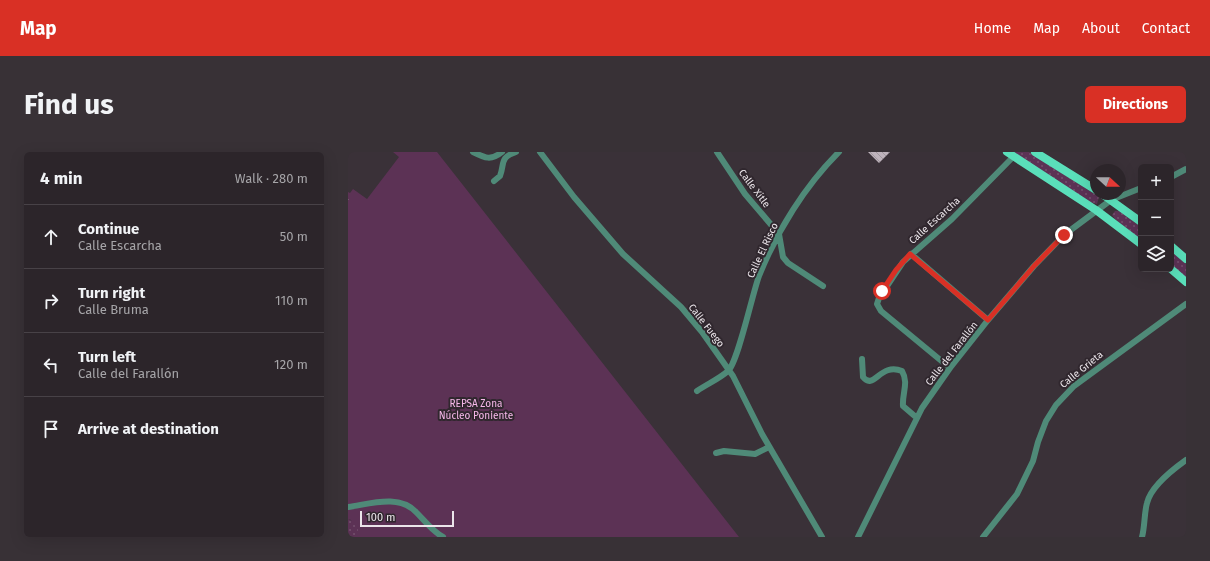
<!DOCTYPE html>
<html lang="en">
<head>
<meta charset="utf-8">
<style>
  body { margin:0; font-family:"Fira Sans",sans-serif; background:#383136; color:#f1f3f6 }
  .controls { position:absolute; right:12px; top:12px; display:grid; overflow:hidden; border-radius:6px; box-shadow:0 4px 16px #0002 }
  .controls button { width:36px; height:36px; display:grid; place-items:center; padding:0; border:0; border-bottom:1px solid #484247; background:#2c252a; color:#f1f3f6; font:20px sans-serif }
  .compass { position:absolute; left:742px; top:12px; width:36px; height:36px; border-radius:50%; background:#2c252a; box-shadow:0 4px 16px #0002; rotate:111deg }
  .scale { position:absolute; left:12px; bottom:10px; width:94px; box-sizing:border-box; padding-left:4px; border:2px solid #ebe5ea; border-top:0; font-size:11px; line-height:14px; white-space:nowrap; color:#ebe5ea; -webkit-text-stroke:3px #30272e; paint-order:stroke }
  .stop { position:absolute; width:12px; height:12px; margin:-9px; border:3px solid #d93025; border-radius:50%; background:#fff }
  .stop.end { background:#d93025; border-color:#fff; box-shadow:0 1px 4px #0008 }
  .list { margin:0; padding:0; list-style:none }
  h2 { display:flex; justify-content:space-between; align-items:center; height:52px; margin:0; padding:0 16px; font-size:17px }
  h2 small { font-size:13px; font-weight:400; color:#a6a5a8 }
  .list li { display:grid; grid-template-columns:26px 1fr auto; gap:12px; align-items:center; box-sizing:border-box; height:64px; padding:0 16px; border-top:1px solid #484247 }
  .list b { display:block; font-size:15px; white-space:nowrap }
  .list p { margin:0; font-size:13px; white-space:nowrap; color:#a6a5a8 }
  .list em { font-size:13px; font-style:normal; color:#a6a5a8 }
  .icon { flex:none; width:22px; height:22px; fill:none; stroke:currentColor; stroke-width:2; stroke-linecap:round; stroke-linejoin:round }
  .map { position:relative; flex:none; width:838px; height:385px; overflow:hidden; border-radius:6px }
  header { display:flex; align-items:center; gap:24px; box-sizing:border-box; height:56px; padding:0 20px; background:#d93025; color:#fff }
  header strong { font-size:19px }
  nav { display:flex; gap:22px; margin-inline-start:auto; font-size:14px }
  .intro { display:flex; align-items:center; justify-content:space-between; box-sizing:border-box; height:96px; padding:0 24px }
  h1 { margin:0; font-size:28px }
  .button { padding:10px 18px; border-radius:6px; background:#d93025; color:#fff; font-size:14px; font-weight:700 }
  main { display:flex; gap:24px; padding:0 24px }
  aside { flex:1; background:#2c252a; border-radius:6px; box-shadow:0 4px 16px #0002 }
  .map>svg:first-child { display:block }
  .grass { fill:#5c3255 }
  .garden { fill:url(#garden-dots) }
  .building { fill:url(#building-back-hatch) }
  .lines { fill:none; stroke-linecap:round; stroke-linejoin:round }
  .path { stroke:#867e84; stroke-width:1; stroke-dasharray:1 3; stroke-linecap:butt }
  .minor { stroke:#4f8a78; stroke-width:6 }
  .major { stroke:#5adfba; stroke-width:8 }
  .route { stroke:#d93025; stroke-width:5 }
  .labels { text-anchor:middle; stroke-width:4; stroke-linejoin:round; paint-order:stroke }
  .street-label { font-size:10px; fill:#ebe5ea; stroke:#30272e }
  .park-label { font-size:10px; fill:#f7b8ea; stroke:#30272e }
</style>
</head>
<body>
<header>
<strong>Map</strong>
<nav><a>Home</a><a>Map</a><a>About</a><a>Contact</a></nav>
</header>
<div class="intro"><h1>Find us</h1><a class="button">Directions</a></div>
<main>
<aside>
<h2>4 min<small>Walk · 280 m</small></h2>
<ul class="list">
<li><svg class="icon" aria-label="ahead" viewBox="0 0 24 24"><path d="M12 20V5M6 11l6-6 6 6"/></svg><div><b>Continue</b><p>Calle Escarcha</p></div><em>50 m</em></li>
<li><svg class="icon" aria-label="right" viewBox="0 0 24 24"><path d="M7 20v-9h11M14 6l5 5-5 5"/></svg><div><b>Turn right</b><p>Calle Bruma</p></div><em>110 m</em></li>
<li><svg class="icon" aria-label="left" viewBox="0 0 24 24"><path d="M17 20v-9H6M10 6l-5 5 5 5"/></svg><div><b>Turn left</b><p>Calle del Farallón</p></div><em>120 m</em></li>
<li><svg class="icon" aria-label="arrive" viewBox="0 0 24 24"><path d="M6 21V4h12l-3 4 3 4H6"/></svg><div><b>Arrive at destination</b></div></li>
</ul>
</aside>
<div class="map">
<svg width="838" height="385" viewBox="0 0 838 385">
  <defs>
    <pattern id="garden-dots" width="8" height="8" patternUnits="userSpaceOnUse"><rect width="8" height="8" fill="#5c3255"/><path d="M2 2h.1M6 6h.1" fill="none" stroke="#74506e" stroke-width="1.8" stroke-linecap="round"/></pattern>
    <pattern id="building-back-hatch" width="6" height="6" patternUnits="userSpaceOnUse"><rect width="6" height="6" fill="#beb3bc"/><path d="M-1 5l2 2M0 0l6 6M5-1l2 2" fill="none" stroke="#a0989e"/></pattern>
  </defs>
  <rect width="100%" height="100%" fill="#3a3138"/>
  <!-- grass -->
  <path class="grass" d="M45 0H89L391 385H10V383L3 368 0 367V40L2 41 5 37 19 47 51 5Z"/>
  <!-- garden -->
  <path class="garden" d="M663 0H681L751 45 749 52 741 50Z
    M767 59H771L793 75V88L767 67 764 63Z
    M823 99 838 112V125L823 113Z
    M0 367 6 370 10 375V385H0Z"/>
  <!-- building -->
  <path class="building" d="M520 0H542L531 11Z"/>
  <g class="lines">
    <!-- path -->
    <path class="path" d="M0 48V47"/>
    <!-- minor -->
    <path class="minor" d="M125 0C137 6 143 9 154 0
      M192 0 226 45 275 102 333 155 354 180 385 224 414 282 474 385
      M369 0 397 42 431 82 435 105 440 111 475 134
      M823 25 838 17
      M146 29 152 24C157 11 151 6 168 0
      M563 102 640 168
      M514 207 515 225C526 239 532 210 554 219 561 231 554 241 555 254L569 266
      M602 216 533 159 529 152 531 146 555 110 604 67 666 4
      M349 239C359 232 371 227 380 219 390 210 404 143 411 124 429 79 457 34 491 0
      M368 301 376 299 407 302 421 295
      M0 355C22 352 51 342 68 360 77 369 84 379 95 385
      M510 385 574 256 602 216 640 168 686 114 716 83 763 48 793 36
      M635 385 669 342 685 309 690 290 698 269 708 253 726 234 838 152
      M794 385C797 374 796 362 799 351 803 334 824 318 838 308"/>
    <!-- major -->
    <path class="major" d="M659 0 748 58 793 92
      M687 0 748 38
      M754 42 793 70
      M823 94 838 107
      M823 117 838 130"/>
  </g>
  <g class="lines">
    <!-- route -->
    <path class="route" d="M534 139 548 118 562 102 640 168 686 114 716 83"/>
  </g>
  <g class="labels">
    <!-- street labels -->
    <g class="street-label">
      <text transform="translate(407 36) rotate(53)" y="4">Calle Xitle</text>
      <text transform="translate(586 68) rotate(-42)" y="4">Calle Escarcha</text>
      <text transform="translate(414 98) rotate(-65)" y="4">Calle El Risco</text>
      <text transform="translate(359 173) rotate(52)" y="4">Calle Fuego</text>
      <text transform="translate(603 201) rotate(-52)" y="4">Calle del Farallón</text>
      <text transform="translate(733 217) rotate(-39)" y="4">Calle Grieta</text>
    </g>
    <!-- park labels -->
    <g class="park-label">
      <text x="128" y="255">REPSA Zona<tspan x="128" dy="12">Núcleo Poniente</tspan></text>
    </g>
  </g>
</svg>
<div class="controls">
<button>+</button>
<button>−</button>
<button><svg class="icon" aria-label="layers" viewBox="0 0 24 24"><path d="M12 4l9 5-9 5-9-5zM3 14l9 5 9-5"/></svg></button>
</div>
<svg class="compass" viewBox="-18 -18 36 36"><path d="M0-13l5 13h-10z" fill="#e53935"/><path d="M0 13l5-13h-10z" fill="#a6a5a8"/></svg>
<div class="scale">100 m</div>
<div class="stop" style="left:534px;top:139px"></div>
<div class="stop end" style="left:716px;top:83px"></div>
</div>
</main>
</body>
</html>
